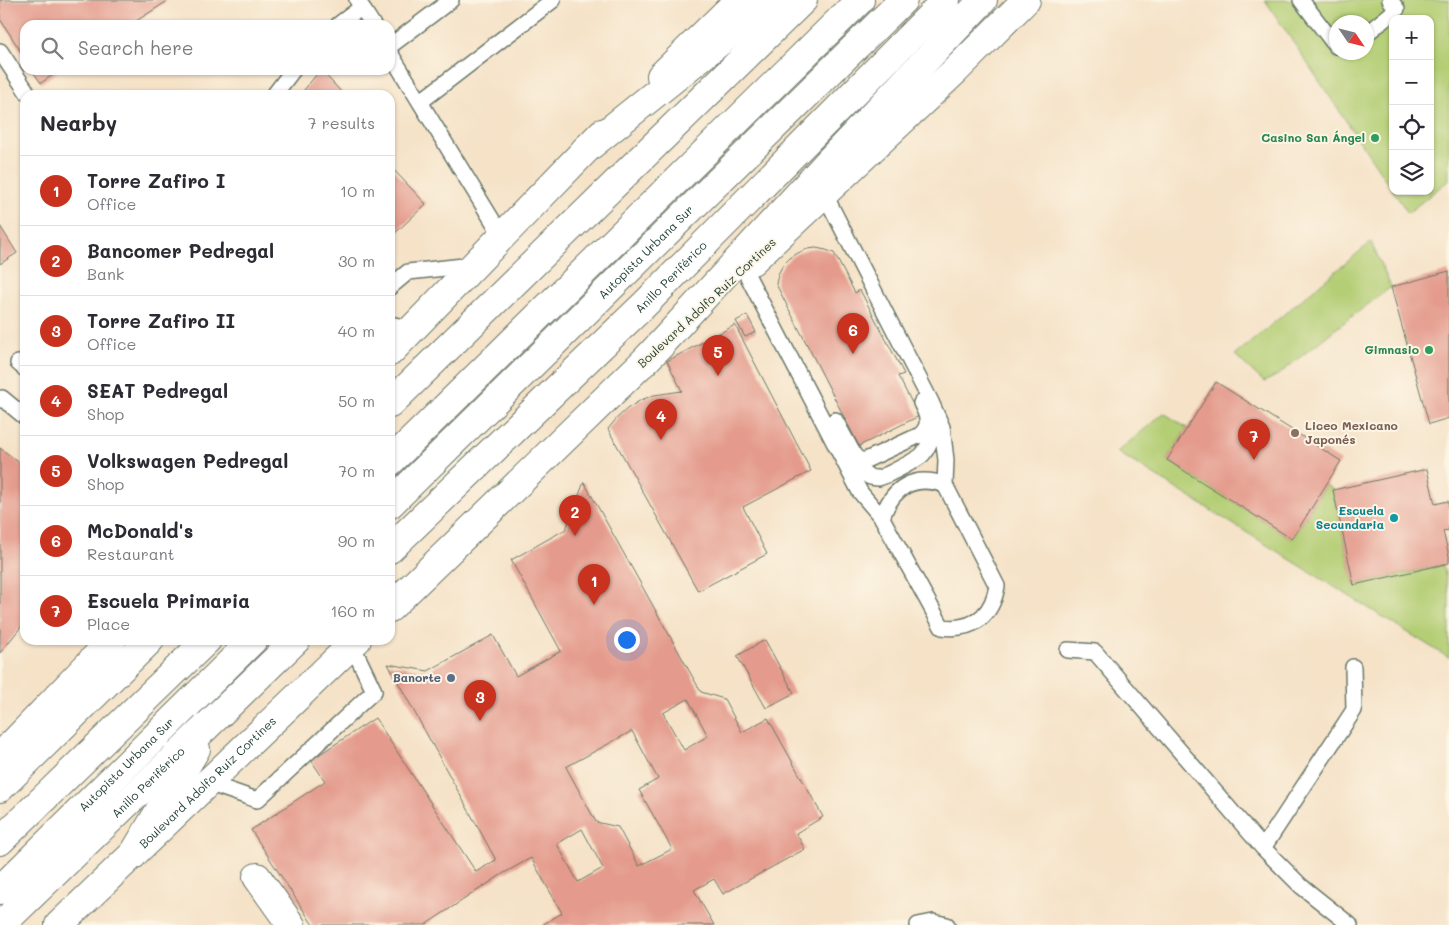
<!DOCTYPE html>
<html lang="en">
<head>
<meta charset="utf-8">
<style>
  body { margin:0; font-family:Mali,sans-serif; background:#f2f2f3; color:#2b2b33 }
  .controls { position:absolute; right:15px; top:15px; display:grid; overflow:hidden; border-radius:10px; box-shadow:0 1px 4px #0004 }
  .controls button { width:45px; height:45px; display:grid; place-items:center; padding:0; border:0; border-bottom:1px solid #e1e1e2; background:#fff; color:#2b2b33; font:25px sans-serif }
  .compass { position:absolute; left:1329px; top:15px; width:45px; height:45px; border-radius:50%; background:#fff; box-shadow:0 1px 4px #0004; rotate:125deg }
  .you { position:absolute; left:626px; top:639px; width:18px; height:18px; margin:-12px; border:4px solid #fff; border-radius:50%; background:#1a73e8; box-shadow:0 0 0 8px #1a73e833 }
  .badge { display:grid; place-items:center; width:32px; height:32px; border-radius:50%; background:#c8321e; color:#fff; font-size:16px; font-weight:700 }
  .pin { position:absolute; translate:-50% -41px; filter:drop-shadow(0 1px 2px #0008) }
  .pin::after { content:''; position:absolute; top:26px; width:18px; height:15px; background:inherit; clip-path:polygon(0 0,100% 0,50% 100%) }
  .list { margin:0; padding:0; list-style:none }
  h2 { display:flex; justify-content:space-between; align-items:center; height:65px; margin:0; padding:0 20px; font-size:21px }
  h2 small { font-size:16px; font-weight:400; color:#7c7c81 }
  .list li { display:grid; grid-template-columns:32px 1fr auto; gap:15px; align-items:center; box-sizing:border-box; height:70px; padding:0 20px; border-top:1px solid #e1e1e2 }
  .list b { display:block; font-size:19px; white-space:nowrap }
  .list p { margin:0; font-size:16px; white-space:nowrap; color:#7c7c81 }
  .list em { font-size:16px; font-style:normal; color:#7c7c81 }
  .icon { flex:none; width:28px; height:28px; fill:none; stroke:currentColor; stroke-width:2; stroke-linecap:round; stroke-linejoin:round }
  .map { position:relative; flex:none; width:1449px; height:925px; overflow:hidden }
  .search { position:absolute; background:#fff; box-shadow:0 1px 4px #0004; left:20px; top:20px; width:375px; height:55px; display:flex; align-items:center; gap:12px; box-sizing:border-box; padding:0 18px; border-radius:15px; color:#7c7c81; font-size:19px }
  .panel { position:absolute; background:#fff; box-shadow:0 1px 4px #0004; left:20px; top:90px; width:375px; height:555px; border-radius:15px }
  .map>svg:first-child { display:block }
  .green { fill:#b4ce74; stroke:#6a8654; fill-rule:evenodd }
  .building { fill:#e49b8d; fill-rule:evenodd }
  .lines { fill:none; stroke-linecap:round; stroke-linejoin:round }
  .service-casing { stroke:#6a7767; stroke-width:18 }
  .minor-casing { stroke:#6a7767; stroke-width:30 }
  .secondary-casing { stroke:#6a7767; stroke-width:30 }
  .motorway-casing { stroke:#6a7767; stroke-width:30 }
  .service { stroke:#fff; stroke-width:15 }
  .minor { stroke:#fff; stroke-width:28 }
  .secondary { stroke:#fff; stroke-width:28 }
  .motorway { stroke:#fff; stroke-width:28 }
  .leisure-dot { fill:#2e9e5b; stroke:#fcf5e5; stroke-width:2 }
  .education-dot { fill:#8d6e63; stroke:#fcf5e5; stroke-width:2 }
  .culture-dot { fill:#0f9aa8; stroke:#fcf5e5; stroke-width:2 }
  .service-dot { fill:#5c6f8a; stroke:#fcf5e5; stroke-width:2 }
  .labels { text-anchor:middle; stroke-width:4; stroke-linejoin:round; paint-order:stroke }
  .leisure-label { font-size:12px; font-weight:bold; fill:#27864d; stroke:#fcf5e5; text-anchor:end }
  .street-label { font-size:12px; fill:#1f3d34; stroke:#fcf5e5 }
  .education-label { font-size:12px; font-weight:bold; fill:#785e54; stroke:#fcf5e5; text-anchor:start }
  .culture-label { font-size:12px; font-weight:bold; fill:#0d838f; stroke:#fcf5e5; text-anchor:end }
  .service-label { font-size:12px; font-weight:bold; fill:#4e5e75; stroke:#fcf5e5; text-anchor:end }
</style>
</head>
<body>
<div class="map">
<svg width="1449" height="925" viewBox="0 0 1449 925">
  <rect width="100%" height="100%" fill="#fcf5e5"/>
  <filter id="ink" filterUnits="userSpaceOnUse"><feTurbulence type="fractalNoise" baseFrequency=".02" numOctaves="2"/><feDisplacementMap in="SourceGraphic" scale="10" xChannelSelector="R" yChannelSelector="G"/><feConvolveMatrix kernelMatrix="1 2 1 2 8 2 1 2 1" color-interpolation-filters="sRGB"/></filter>
  <filter id="wash" filterUnits="userSpaceOnUse"><feTurbulence type="fractalNoise" baseFrequency=".0096" numOctaves="4" result="noise"/><feDisplacementMap in="SourceGraphic" scale="20" xChannelSelector="R" yChannelSelector="G"/><feGaussianBlur stdDeviation="1.12" result="paint"/><feColorMatrix in="noise" values="0 0 0 0 0 0 0 0 0 0 0 0 0 0 0 0 0 1.4 0 .05"/><feComposite in="paint" operator="in"/></filter>
  <g filter="url(#wash)">
    <rect width="100%" height="100%" fill="#f5e2c7"/>
    <!-- green -->
    <path class="green" d="M1265 0H1449V180L1408 213 1393 191H1430V19H1393V191ZM1336 22H1366V52H1336Z
      M1371 242 1391 287 1334 330 1278 375 1264 382 1235 355Z
      M1164 413 1187 428 1167 460 1292 539 1326 485 1333 490 1354 585 1443 565 1449 595V658L1117 452Z"/>
    <g id="blocks">
      <!-- building -->
      <path class="building" d="M0 0H169L130 25H25V58L0 19Z
        M32 70H60L41 83Z
        M320 70H321L344 95H300Z
        M390 166 426 204 390 238Z
        M0 226 17 253 0 264Z
        M816 248 826 250 834 253 855 293 860 290 904 374 898 376 919 416 859 446 776 284 778 274 783 265 790 258 798 253 807 249Z
        M1449 271V418L1429 424 1391 287Z
        M747 315 756 332 745 337 736 321Z
        M735 325 811 471 743 507 767 554 698 591 608 429 617 418 628 408 641 400 654 395 682 391 667 361Z
        M1216 382 1341 461 1292 539 1167 460Z
        M0 448 25 467V622L0 653Z
        M1427 469 1435 504 1448 501 1449 507V530L1443 531 1449 556V563L1354 585 1333 490Z
        M584 482 701 692 724 699 742 732 768 718 823 817 796 833 805 849 723 894 714 879 694 890 714 925H542L562 913 531 858 504 873 425 925H313L251 830 325 781 311 760 375 718 476 872 496 860 388 664 428 671 493 635 516 676 561 651 511 560 566 529ZM688 699 708 736 684 750 663 713ZM632 731 658 779 639 790 672 849 639 866 618 827 596 822 566 767ZM582 829 603 868 578 882 557 844Z
        M765 640 794 693 766 708 737 656Z"/>
    </g>
  </g>
  <g filter="url(#ink)">
    <use href="#blocks" fill-opacity="0" stroke="#6a7767" stroke-width="1"/>
    <g class="lines">
      <defs>
        <path id="service" d="M357 0 373 25
          M1301 0 1336 46
          M338 25 362 7
          M1366 34 1397 9 1390 0
          M390 46 451 0
          M0 51 29 95
          M390 53 502 236
          M274 95 293 70
          M420 102 553 0
          M744 269 860 492 882 518 942 627C973 631 992 616 997 586L945 485 946 460 942 427 931 402 824 193
          M390 287 408 272 473 265
          M390 324 413 329
          M18 363 25 369
          M0 400 2 398 25 417
          M835 420 854 455 859 460H866L920 435C932 425 927 415 921 403
          M854 455C857 461 861 472 867 475 870 478 874 478 878 478 884 477 919 459 923 454 930 445 935 431 930 420
          M882 518C892 487 914 474 945 485
          M1068 650 1095 652 1263 848 1301 886 1350 925
          M208 783 257 800 374 691 352 645
          M1263 848 1354 710 1353 667
          M918 925 933 922 947 925"/>
        <path id="minor" d="M257 877 291 925"/>
        <g id="secondary">
          <path d="M661 76 739 0"/>
          <path d="M752 261 955 71 1026 0"/>
          <path d="M390 352 602 133"/>
          <path d="M390 608 660 346"/>
          <path d="M0 757 112 640"/>
          <path id="s1" d="M59 925 357 640"/>
        </g>
        <g id="motorway">
          <path d="M585 150 772 0"/>
          <path d="M643 363 830 160 983 0"/>
          <path d="M390 404 803 0"/>
          <path d="M390 462 860 0"/>
          <path id="s2" d="M390 504 903 0"/>
          <path id="s3" d="M390 549 646 303 946 0"/>
          <path d="M0 788 150 640"/>
          <path d="M0 841 207 640"/>
          <path d="M133 855 196 749"/>
          <path id="s4" d="M0 890 253 640"/>
          <path id="s5" d="M1 925 296 640"/>
        </g>
      </defs>
      <!-- service casing -->
      <use href="#service" class="service-casing"/>
      <!-- minor casing -->
      <use href="#minor" class="minor-casing"/>
      <!-- secondary casing -->
      <use href="#secondary" class="secondary-casing"/>
      <!-- motorway casing -->
      <use href="#motorway" class="motorway-casing"/>
      <!-- service -->
      <use href="#service" class="service"/>
      <!-- minor -->
      <use href="#minor" class="minor"/>
      <!-- secondary -->
      <use href="#secondary" class="secondary"/>
      <!-- motorway -->
      <use href="#motorway" class="motorway"/>
    </g>
  </g>
  <!-- markers -->
  <g class="leisure-dot">
    <circle cx="1375" cy="138" r="5"/>
    <circle cx="1429" cy="350" r="5"/>
  </g>
  <circle class="education-dot" cx="1295" cy="433" r="5"/>
  <circle class="culture-dot" cx="1394" cy="518" r="5"/>
  <circle class="service-dot" cx="451" cy="678" r="5"/>
  <g class="labels">
    <!-- leisure labels -->
    <g class="leisure-label">
      <text x="1365" y="142">Casino San Ángel</text>
      <text x="1419" y="354">Gimnasio</text>
    </g>
    <!-- street labels -->
    <g class="street-label">
      <text dy="4" stroke="none"><textPath href="#s2" startOffset="359">Autopista Urbana Sur</textPath></text>
      <text dy="4" stroke="none"><textPath href="#s3" startOffset="391">Anillo Periférico</textPath></text>
      <text transform="translate(707 303) rotate(-43)" y="4">Boulevard Adolfo Ruiz Cortines</text>
      <text dy="4" stroke="none"><textPath href="#s4" startOffset="178">Autopista Urbana Sur</textPath></text>
      <text dy="4" stroke="none"><textPath href="#s5" startOffset="205">Anillo Periférico</textPath></text>
      <text dy="4" stroke="none"><textPath href="#s1" startOffset="206">Boulevard Adolfo Ruiz Cortines</textPath></text>
    </g>
    <!-- education labels -->
    <g class="education-label">
      <text x="1305" y="430">Liceo Mexicano<tspan x="1305" dy="14">Japonés</tspan></text>
    </g>
    <!-- culture labels -->
    <g class="culture-label">
      <text x="1384" y="515">Escuela<tspan x="1384" dy="14">Secundaria</tspan></text>
    </g>
    <!-- service labels -->
    <g class="service-label">
      <text x="441" y="682">Banorte</text>
    </g>
  </g>
</svg>
<div class="controls">
<button>+</button>
<button>−</button>
<button><svg class="icon" aria-label="locate" viewBox="0 0 24 24"><circle cx="12" cy="12" r="6"/><path d="M12 2v4M12 18v4M2 12h4M18 12h4"/></svg></button>
<button><svg class="icon" aria-label="layers" viewBox="0 0 24 24"><path d="M12 4l9 5-9 5-9-5zM3 14l9 5 9-5"/></svg></button>
</div>
<svg class="compass" viewBox="-18 -18 36 36"><path d="M0-13l5 13h-10z" fill="#e53935"/><path d="M0 13l5-13h-10z" fill="#7c7c81"/></svg>
<div class="you"></div>
<div class="pin badge" style="left:594px;top:605px">1</div>
<div class="pin badge" style="left:575px;top:536px">2</div>
<div class="pin badge" style="left:480px;top:721px">3</div>
<div class="pin badge" style="left:661px;top:440px">4</div>
<div class="pin badge" style="left:718px;top:376px">5</div>
<div class="pin badge" style="left:853px;top:354px">6</div>
<div class="pin badge" style="left:1254px;top:460px">7</div>
<div class="search"><svg class="icon" aria-label="search" viewBox="0 0 24 24"><circle cx="10" cy="10" r="6"/><path d="M15 15l6 6"/></svg>Search here</div>
<section class="panel">
<h2>Nearby<small>7 results</small></h2>
<ul class="list">
<li><span class="badge">1</span><div><b>Torre Zafiro I</b><p>Office</p></div><em>10 m</em></li>
<li><span class="badge">2</span><div><b>Bancomer Pedregal</b><p>Bank</p></div><em>30 m</em></li>
<li><span class="badge">3</span><div><b>Torre Zafiro II</b><p>Office</p></div><em>40 m</em></li>
<li><span class="badge">4</span><div><b>SEAT Pedregal</b><p>Shop</p></div><em>50 m</em></li>
<li><span class="badge">5</span><div><b>Volkswagen Pedregal</b><p>Shop</p></div><em>70 m</em></li>
<li><span class="badge">6</span><div><b>McDonald's</b><p>Restaurant</p></div><em>90 m</em></li>
<li><span class="badge">7</span><div><b>Escuela Primaria</b><p>Place</p></div><em>160 m</em></li>
</ul>
</section>
</div>
</body>
</html>
